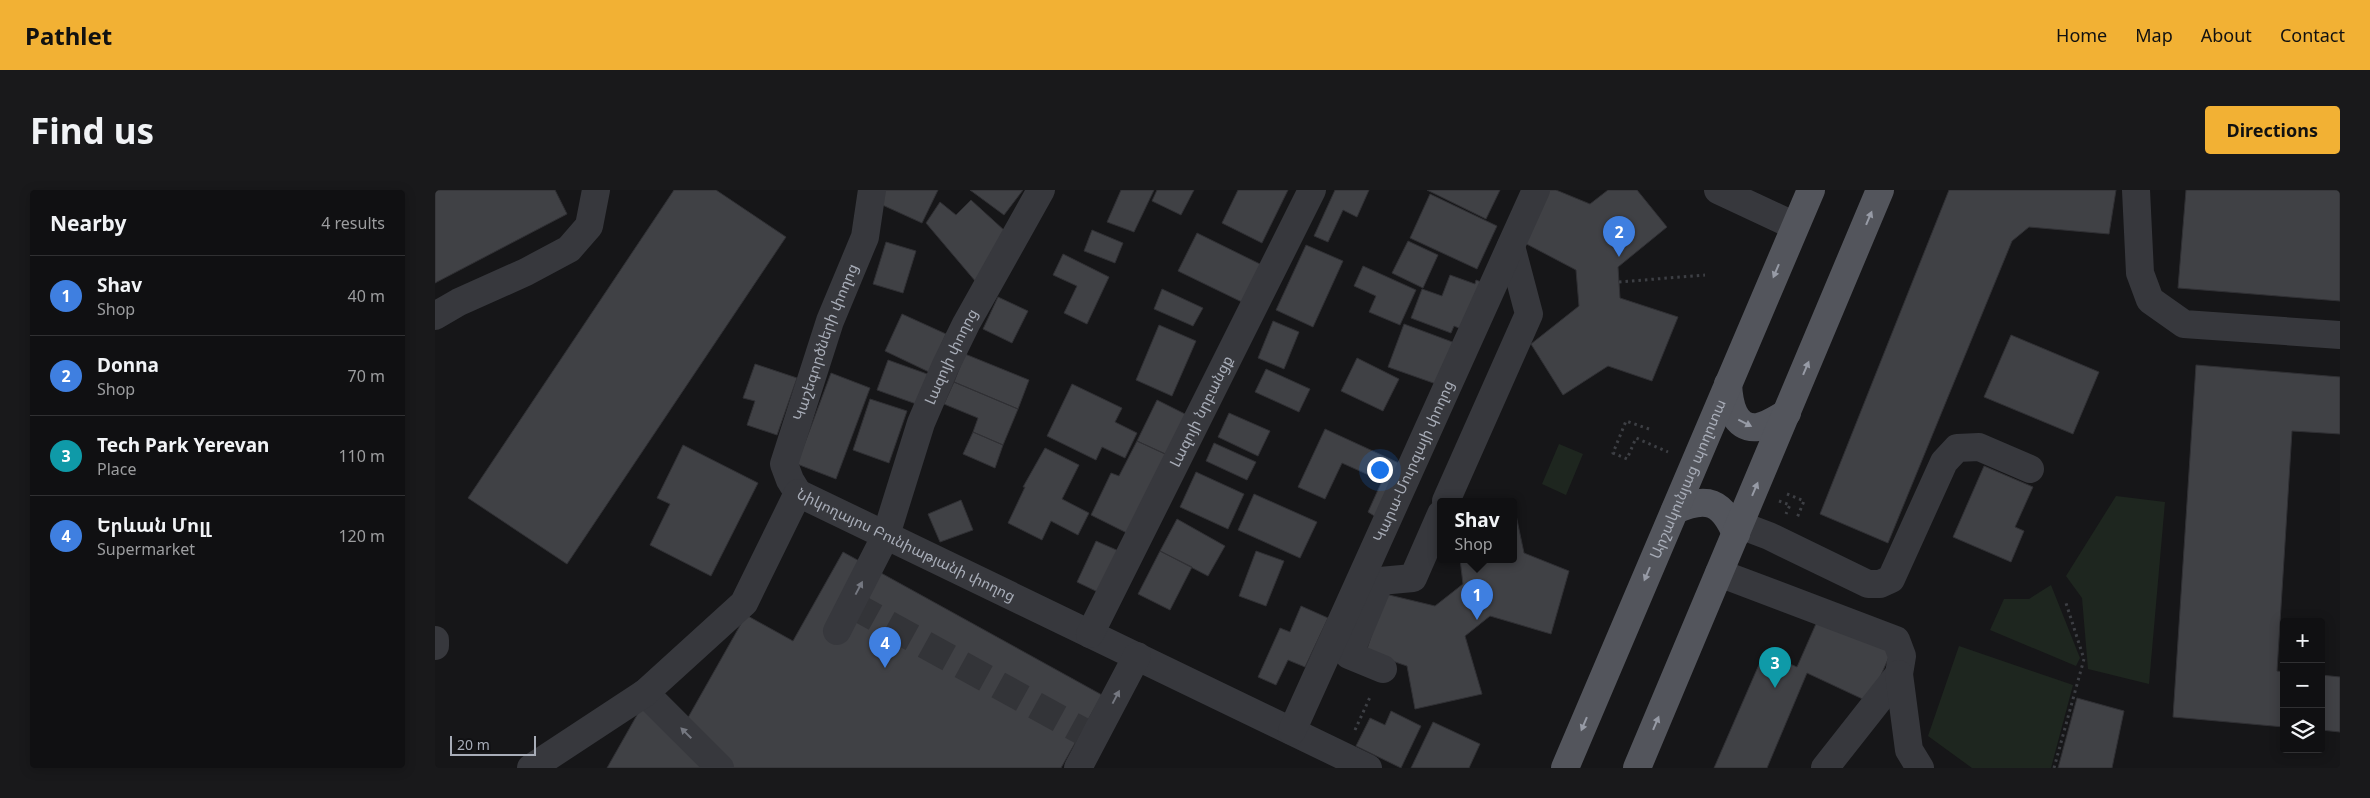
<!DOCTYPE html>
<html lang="en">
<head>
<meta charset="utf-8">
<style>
  body { margin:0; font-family:"Noto Sans","Noto Sans Armenian",sans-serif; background:#19191b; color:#f1f3f6 }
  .controls { position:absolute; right:15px; bottom:15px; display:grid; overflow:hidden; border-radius:5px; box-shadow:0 2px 12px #0003 }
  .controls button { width:45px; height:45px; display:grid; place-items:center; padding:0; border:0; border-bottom:1px solid #303032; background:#101012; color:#f1f3f6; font:25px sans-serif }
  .scale { position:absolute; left:15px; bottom:12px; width:86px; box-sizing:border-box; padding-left:5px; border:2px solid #a8adb8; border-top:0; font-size:14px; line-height:18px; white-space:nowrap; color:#a8adb8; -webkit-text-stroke:4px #111113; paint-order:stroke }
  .you { position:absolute; left:944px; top:279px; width:18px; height:18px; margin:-12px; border:4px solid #fff; border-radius:50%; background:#1a73e8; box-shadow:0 0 0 8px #1a73e833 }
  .badge { display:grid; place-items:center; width:32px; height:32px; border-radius:50%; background:#f2b134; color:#fff; font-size:16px; font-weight:700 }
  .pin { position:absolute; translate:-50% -41px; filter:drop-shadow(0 1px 2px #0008) }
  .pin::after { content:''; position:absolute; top:26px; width:18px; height:15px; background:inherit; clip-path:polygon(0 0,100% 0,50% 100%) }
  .popup { position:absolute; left:1002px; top:308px; width:80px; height:65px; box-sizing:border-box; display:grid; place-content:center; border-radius:5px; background:#101012; filter:drop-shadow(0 1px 4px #0005); font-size:16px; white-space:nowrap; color:#9c9d9f }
  .popup b { font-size:19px; color:#f1f3f6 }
  .popup::after { content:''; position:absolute; left:50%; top:100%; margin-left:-10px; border:10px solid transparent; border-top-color:#101012 }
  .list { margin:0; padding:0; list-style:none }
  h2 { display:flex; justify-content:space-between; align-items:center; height:65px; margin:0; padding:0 20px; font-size:21px }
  h2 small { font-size:16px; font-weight:400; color:#9c9d9f }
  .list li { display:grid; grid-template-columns:32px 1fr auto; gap:15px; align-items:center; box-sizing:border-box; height:80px; padding:0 20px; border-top:1px solid #303032 }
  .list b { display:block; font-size:19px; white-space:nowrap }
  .list p { margin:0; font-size:16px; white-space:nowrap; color:#9c9d9f }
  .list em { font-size:16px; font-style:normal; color:#9c9d9f }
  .icon { flex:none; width:28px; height:28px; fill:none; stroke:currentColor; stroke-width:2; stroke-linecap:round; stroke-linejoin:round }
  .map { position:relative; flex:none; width:1905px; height:578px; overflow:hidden; border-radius:5px }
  header { display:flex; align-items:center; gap:30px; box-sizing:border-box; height:70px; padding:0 25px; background:#f2b134; color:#111 }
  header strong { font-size:24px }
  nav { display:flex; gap:28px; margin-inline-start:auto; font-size:18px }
  .intro { display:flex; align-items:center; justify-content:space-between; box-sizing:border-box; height:120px; padding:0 30px }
  h1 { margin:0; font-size:35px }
  .button { padding:12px 22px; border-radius:5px; background:#f2b134; color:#111; font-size:18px; font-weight:700 }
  main { display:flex; gap:30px; padding:0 30px }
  aside { flex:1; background:#101012; border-radius:5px; box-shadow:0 2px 12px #0003 }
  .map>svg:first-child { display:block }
  .green { fill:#1e261f }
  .building { fill:#404145; stroke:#303034 }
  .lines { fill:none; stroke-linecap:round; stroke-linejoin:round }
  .minor-tunnel { stroke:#333438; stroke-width:28; stroke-dasharray:28 14; stroke-linecap:butt }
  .path { stroke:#3d3f44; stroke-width:3; stroke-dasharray:2.5 4; stroke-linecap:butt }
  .minor { stroke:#37383d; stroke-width:28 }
  .major { stroke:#53555c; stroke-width:28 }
  .oneway { fill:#979ba6 }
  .oneway2 { fill:#757881 }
  .labels { text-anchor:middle; stroke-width:4; stroke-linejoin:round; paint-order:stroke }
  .street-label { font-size:15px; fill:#a8adb8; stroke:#111113 }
</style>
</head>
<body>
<header>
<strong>Pathlet</strong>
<nav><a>Home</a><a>Map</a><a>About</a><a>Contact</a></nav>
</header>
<div class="intro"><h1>Find us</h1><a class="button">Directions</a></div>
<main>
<aside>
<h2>Nearby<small>4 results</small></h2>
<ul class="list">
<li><span class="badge" style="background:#3f7fe0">1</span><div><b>Shav</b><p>Shop</p></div><em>40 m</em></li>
<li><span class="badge" style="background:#3f7fe0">2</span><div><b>Donna</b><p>Shop</p></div><em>70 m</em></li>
<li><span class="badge" style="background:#0f9aa8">3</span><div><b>Tech Park Yerevan</b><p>Place</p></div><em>110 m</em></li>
<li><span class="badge" style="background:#3f7fe0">4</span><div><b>Երևան Մոլլ</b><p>Supermarket</p></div><em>120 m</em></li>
</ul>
</aside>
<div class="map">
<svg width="1905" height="578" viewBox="0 0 1905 578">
  <rect width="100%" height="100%" fill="#161618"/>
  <!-- green -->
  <path class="green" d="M1124 254 1148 264 1131 305 1107 294Z
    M1681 306 1730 312 1714 494 1653 479 1647 408 1631 386Z
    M1616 395 1645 468 1641 476 1555 440 1569 409H1594Z
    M1524 456 1638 495 1616 578H1537L1493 546Z"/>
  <!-- building -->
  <path class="building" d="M0 0H120L132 24 0 93Z
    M239 0H281L351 47 132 374 33 308Z
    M449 0H503L487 33 443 13Z
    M535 0H588L569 25Z
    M686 0H719L699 42 672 32Z
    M722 0H759L746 25 717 11Z
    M803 0H853L827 53 787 33Z
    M900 0H934L922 27 908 20 893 52 879 46Z
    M992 0H1065L1051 29Z
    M1113 0H1121L1155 14 1173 0H1202L1232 37 1183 77 1185 108 1243 127 1217 191 1173 176 1128 205 1096 154 1144 116 1141 80 1084 50Z
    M1514 0H1681L1674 44 1594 37 1577 51 1453 353 1385 324Z
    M1751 0H1905V111L1743 98Z
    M995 4 1062 36 1042 79 975 48Z
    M536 10 570 41 541 92 491 33 505 12 521 25Z
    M657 40 688 53 680 73 649 61Z
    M762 43 829 76 811 114 743 81Z
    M973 51 1003 65 988 98 957 83Z
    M451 52 481 61 468 103 438 94Z
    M871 55 908 71 878 137 841 120Z
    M628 64 674 87 652 134 629 123 642 96 618 85Z
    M928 76 981 100 965 135 934 122 941 106 919 96Z
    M1015 85 1040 94 1041 90 1054 95 1036 143 1019 136 1016 143 976 128 987 99 1007 106Z
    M727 99 768 118 758 136 719 119Z
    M563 107 593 121 577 153 548 139Z
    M467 124 511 144 494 182 450 161Z
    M838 131 864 142 849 179 823 168Z
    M969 134 1020 153 1004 195 953 177Z
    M724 135 761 151 737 206 701 190Z
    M1576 145 1664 182 1638 244 1549 207Z
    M530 164 594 190 583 219 519 192Z
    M922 168 964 189 948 221 906 201Z
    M453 170 495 185 484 215 442 200Z
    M320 174 362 188 342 245 312 235 320 211 308 208Z
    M1761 175 1905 187V244L1857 241 1842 481 1849 482V537L1738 527Z
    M831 179 875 199 864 222 820 202Z
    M396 183 435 198 401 289 362 274Z
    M519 192 583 219 568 255 538 242 543 228 509 214Z
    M637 194 687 218 680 232 702 243 690 268 667 257 661 270 612 246Z
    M435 209 472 221 454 273 418 260Z
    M722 210 752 225 732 265 702 251Z
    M794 223 835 241 823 266 783 247Z
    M890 239 966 274 941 327 933 322 947 291 907 273 890 309 863 297Z
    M538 242 568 255 560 278 528 264Z
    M702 251 735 266 696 345 656 325 676 283 684 286Z
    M779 253 821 272 812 290 771 271Z
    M248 255 323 293 276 386 215 355 235 314 222 308Z
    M610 258 644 275 627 309 654 323 643 345 616 331 607 350 573 333 590 297H588Z
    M1549 276 1598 297 1580 337 1589 341 1576 372 1518 347Z
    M761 282 809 304 793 339 745 317Z
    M819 304 882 332 865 368 803 340Z
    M526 310 538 340 505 352 493 324Z
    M1078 325H1081L1089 363 1134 381 1116 444 1055 426 1030 446 1047 504 980 519 972 476 931 462 950 404 1000 416 1028 394 1025 369H1078Z
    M742 329 790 356 773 386 725 361Z
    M661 351 686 362 667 404 642 392Z
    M725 361 757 377 735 420 703 404Z
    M821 361 849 371 831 416 804 406Z
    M408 362 667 505 626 578H172L206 518 246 540 311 425 358 451Z
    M866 416 893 428 870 477 853 470 841 495 823 487 845 438 855 442Z
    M1384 427 1458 458 1434 512 1372 483 1332 578H1279L1329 463 1362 477Z
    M1886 485 1905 487V542L1886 540Z
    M1642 508 1689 521 1677 578H1623Z
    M956 521 986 536 966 578 921 556 935 528 950 535Z
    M998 532 1045 554 1034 578H976Z"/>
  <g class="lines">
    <!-- minor-tunnel -->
    <path class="minor-tunnel" d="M416 414 647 541"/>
    <!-- path -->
    <path class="path" d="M1184 92 1270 85
      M1214 239 1191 231 1178 263 1192 269 1201 248 1233 262
      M1352 304 1369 311 1362 328
      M1344 311 1355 315 1351 324
      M920 540 936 505
      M1619 578 1649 469 1630 410"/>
    <!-- minor -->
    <g class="minor">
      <path d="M1283 0 1360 36"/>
      <path d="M1701 0 1705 83 1715 110 1749 134 1905 145"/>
      <path d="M0 126 24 112 91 82 134 59 154 36 161 0"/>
      <path id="s1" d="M363 303 933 578"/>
      <path id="s2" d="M363 303 355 290 349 274 395 131 430 47 437 0"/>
      <path d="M1011 311 1094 124 1076 56"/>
      <path d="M1305 335 1334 346 1433 394H1445L1456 389 1509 272 1522 258 1544 257 1595 279"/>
      <path d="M1284 383 1461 450 1467 466 1464 484 1390 578"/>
      <path id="s3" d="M402 441 451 345 486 233 510 177 531 134 606 0"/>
      <path id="s4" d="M655 444 877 0"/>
      <path d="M0 450V456"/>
      <path d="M948 479 914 465 945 391 978 388 1006 324"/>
      <path d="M1464 484 1474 560 1485 578"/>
      <path d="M210 503 285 578"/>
      <path id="s5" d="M857 541 1101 0"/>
      <path d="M96 578 210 503 309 413 363 303"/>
      <path d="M643 578 702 466"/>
    </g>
    <!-- major -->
    <g class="major">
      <path d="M1293 194C1294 212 1298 240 1323 237 1333 235 1343 228 1352 223"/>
      <path d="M1240 320C1272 306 1287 311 1301 344"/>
      <path id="s6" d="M1130 578 1376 0"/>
      <path d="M1202 578 1445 0"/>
    </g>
  </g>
  <!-- one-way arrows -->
  <defs><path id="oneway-solid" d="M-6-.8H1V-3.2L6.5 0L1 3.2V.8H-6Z" transform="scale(1.25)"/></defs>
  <g class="oneway">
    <use href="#oneway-solid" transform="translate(1434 28) rotate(-67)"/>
    <use href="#oneway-solid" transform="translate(1341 81) rotate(113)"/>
    <use href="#oneway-solid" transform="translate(1371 178) rotate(-67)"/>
    <use href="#oneway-solid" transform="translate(1310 233) rotate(27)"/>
    <use href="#oneway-solid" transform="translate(1320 299) rotate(-67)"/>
    <use href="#oneway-solid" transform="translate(1212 384) rotate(113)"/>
    <use href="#oneway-solid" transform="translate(1221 533) rotate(-67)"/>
    <use href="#oneway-solid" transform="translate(1149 534) rotate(113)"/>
  </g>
  <g class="oneway2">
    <use href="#oneway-solid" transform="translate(424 398) rotate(-62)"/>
    <use href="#oneway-solid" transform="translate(681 507) rotate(-62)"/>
    <use href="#oneway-solid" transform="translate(251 543) rotate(-135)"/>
  </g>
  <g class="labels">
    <!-- street labels -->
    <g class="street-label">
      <text dy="5" stroke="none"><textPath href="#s2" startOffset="161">Կաշեգործների փողոց</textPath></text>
      <text dy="5" stroke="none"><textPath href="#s3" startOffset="298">Լազոյի փողոց</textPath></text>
      <text dy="5" stroke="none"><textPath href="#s4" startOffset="249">Լազոյի նրբանցք</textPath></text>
      <text dy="5" stroke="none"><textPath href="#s5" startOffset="296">Կարա-Մուրզայի փողոց</textPath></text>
      <text dy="5" stroke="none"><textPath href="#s6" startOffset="314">Արշակունյաց պողոտա</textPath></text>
      <text dy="5" stroke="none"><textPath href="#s1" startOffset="120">Նիկողայոս Բունիաթյանի փողոց</textPath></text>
    </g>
  </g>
</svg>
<div class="controls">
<button>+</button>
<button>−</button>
<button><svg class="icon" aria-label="layers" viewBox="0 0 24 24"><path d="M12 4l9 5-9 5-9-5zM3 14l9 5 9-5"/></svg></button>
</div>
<div class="scale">20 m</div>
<div class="you"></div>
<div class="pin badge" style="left:1042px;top:430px;background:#3f7fe0">1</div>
<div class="popup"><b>Shav</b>Shop</div>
<div class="pin badge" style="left:1184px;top:67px;background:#3f7fe0">2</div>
<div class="pin badge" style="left:1340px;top:498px;background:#0f9aa8">3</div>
<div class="pin badge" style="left:450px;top:478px;background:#3f7fe0">4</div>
</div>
</main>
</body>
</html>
